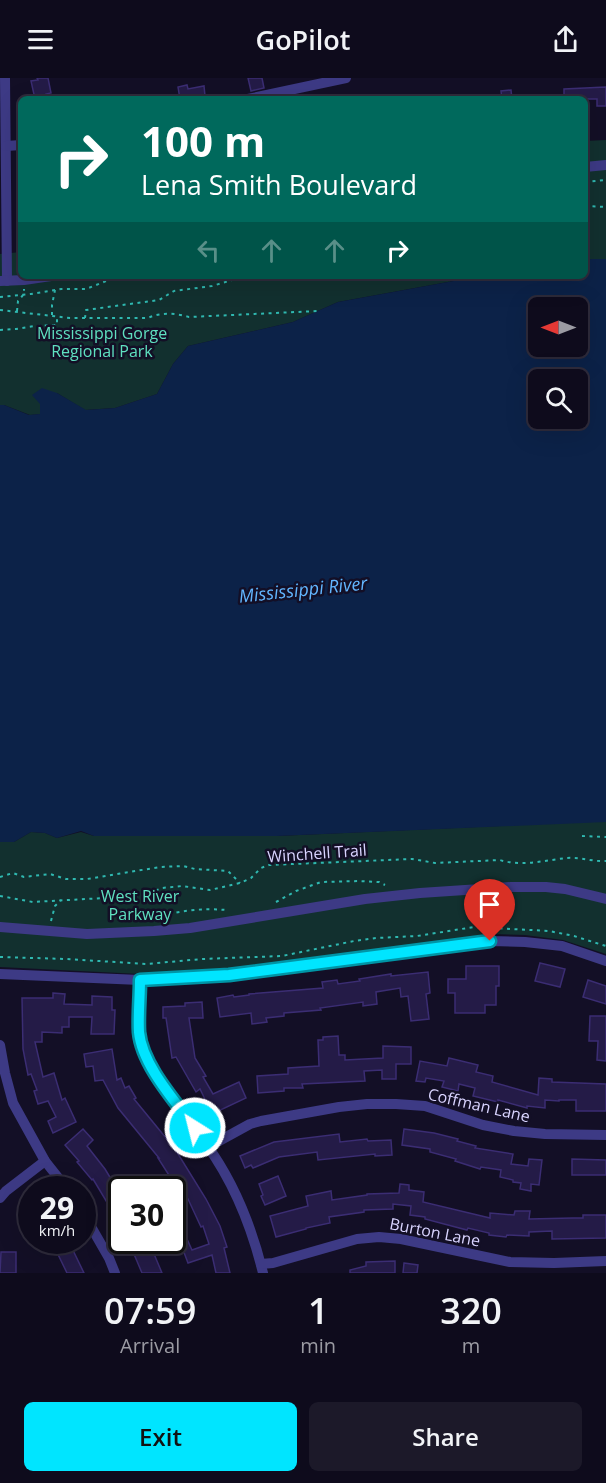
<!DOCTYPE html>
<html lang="en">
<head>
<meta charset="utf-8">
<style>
  body { margin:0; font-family:"Open Sans",sans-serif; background:#1c1929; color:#f1f3f6; height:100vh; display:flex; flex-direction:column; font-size:22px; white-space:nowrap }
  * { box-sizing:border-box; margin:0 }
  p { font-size:20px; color:#9b9ba3 }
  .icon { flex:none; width:33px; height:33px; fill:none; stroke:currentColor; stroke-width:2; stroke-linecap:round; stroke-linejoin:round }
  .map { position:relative; height:1195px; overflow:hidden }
  .side { display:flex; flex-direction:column; background:#0e0b1c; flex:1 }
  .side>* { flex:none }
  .hud { position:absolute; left:18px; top:18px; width:570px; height:183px; border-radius:9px; box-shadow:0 6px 24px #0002,0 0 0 2px #2e2b3b; background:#00695c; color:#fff; overflow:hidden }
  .needle { width:39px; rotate:270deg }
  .fabs { position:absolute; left:528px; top:219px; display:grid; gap:12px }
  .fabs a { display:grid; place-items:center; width:60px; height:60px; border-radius:9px; background:#0e0b1c; box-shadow:0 6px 24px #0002,0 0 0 2px #2e2b3b; font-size:30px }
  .speed { position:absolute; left:18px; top:1098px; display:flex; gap:12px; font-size:30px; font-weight:700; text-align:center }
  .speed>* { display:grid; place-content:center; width:78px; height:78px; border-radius:50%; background:#0e0b1c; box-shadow:0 6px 24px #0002,0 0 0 2px #2e2b3b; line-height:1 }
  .speed small { font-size:15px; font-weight:400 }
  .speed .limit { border:3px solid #111; border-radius:9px; background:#fff; color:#111 }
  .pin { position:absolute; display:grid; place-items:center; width:51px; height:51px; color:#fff; margin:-62px -26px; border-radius:50% 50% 50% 0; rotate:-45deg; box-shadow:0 0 6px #0007 }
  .pin .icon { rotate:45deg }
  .me { position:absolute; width:66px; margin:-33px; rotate:324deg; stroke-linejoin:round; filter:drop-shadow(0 0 4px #0008) }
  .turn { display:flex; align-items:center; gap:21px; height:126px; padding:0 24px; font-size:27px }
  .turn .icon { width:78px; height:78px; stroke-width:2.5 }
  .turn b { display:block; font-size:42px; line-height:51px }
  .lanes { display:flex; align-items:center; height:57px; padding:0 24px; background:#0003; justify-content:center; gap:30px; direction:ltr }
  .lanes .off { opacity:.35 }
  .eta { display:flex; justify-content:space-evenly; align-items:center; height:102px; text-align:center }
  .eta b { font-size:36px; font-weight:600; line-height:42px }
  .action { display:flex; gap:12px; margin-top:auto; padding:12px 24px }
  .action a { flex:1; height:69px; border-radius:9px; background:#00e5ff; color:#111; font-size:24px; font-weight:600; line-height:69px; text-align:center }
  .action a+a { background:#1c1929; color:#f1f3f6 }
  header { display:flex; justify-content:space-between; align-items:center; height:78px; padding:0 24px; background:#0e0b1c; font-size:27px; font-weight:600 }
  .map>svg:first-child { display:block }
  .green { fill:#12302f }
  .water { fill:#0c2248; fill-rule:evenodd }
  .building { fill:#241b47; stroke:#3b2d73; stroke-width:1.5; fill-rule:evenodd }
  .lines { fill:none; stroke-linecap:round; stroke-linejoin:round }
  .path { stroke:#2fb8b0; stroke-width:2; stroke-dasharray:3 4.5; stroke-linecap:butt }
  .minor { stroke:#3d3a85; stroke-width:10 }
  .route-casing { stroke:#0095a6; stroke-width:15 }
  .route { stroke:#00e5ff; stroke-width:10 }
  .labels { text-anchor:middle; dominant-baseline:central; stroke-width:5; stroke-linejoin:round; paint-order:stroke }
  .park-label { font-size:16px; fill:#5fe0c0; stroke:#130f26 }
  .street-label { font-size:16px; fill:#d9d4ff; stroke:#130f26 }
  .water-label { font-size:18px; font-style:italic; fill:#62b6ff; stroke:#130f26 }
</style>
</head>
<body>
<header><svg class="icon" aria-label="menu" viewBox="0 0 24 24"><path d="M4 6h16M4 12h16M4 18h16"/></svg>GoPilot<svg class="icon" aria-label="share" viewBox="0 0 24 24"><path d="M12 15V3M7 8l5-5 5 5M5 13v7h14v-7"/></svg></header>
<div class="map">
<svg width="606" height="1195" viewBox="0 0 606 1195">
  <rect width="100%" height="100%" fill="#130f26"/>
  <g class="green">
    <path d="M606,62V181L585,182V63Z"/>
    <path d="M21,174V198H481L338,224L293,244L188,268L173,286L157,316L115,330L85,332L57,315L40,326L41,336L30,337L4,327H0V176Z"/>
    <path d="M586,744H606V876L563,862L525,857L490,856L229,891L140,896L0,889V764H14L31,754L45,755L57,760L81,754L94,758H277Z"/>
  </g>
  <path class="water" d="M592,181H606V744L277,758H94L81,753L57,760L45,755L31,754L14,764H0V327H4L29,337L40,336V326L32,317L42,310L57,315L86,332L115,330L157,316L173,286L188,268L293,244L338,224L481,198H585V182ZM538,230H578V268H538ZM538,302H578V340H538Z"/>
  <g class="building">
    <path d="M37,0H48L51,15L46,16L47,21H35L31,3L38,2Z"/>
    <path d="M248,0H262L264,10L251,13Z"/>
    <path d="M187,7L188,11L204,8L205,18L188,21H180L178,9Z"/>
    <path d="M606,9V28H597V21H564V11Z"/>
    <path d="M511,12L512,21H502L501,13Z"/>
    <path d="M540,885L565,891L560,909L535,903Z"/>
    <path d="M466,888H499V908H496V927H485V935H455V915H448V901H466Z"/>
    <path d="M428,894L430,915L426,916L429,941L411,943L408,918L401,919L400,910L376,914L377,926L363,928V924L320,930L321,932L284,935V938L266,940L267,944L252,946L251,935L220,939L217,920L233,917L234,919L249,917V916L323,910L322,904L337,902L338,906L360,903L359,901L391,896V898Z"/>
    <path d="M588,902L606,908V926L583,919Z"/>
    <path d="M53,915L65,916L64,926L92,927V918L112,919V932H115L114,956H91L92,939H69V949H62V955L42,954V964H35L43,999L54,995L62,1022L65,1020L76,1044L53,1055L48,1043L56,1039L48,1023L38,1026L34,1013L37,1012L31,996L28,997L23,971L22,920H53Z"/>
    <path d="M202,924L203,940H189L195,980L206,998L203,999L213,1016L239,1004L246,1020L212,1036L200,1011L196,1014L176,979L172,980L166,940H163V929L185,928V925Z"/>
    <path d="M590,938H606V983L597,982L598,963H589Z"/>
    <path d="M338,958L339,977H345V982L383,980V968L411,969V986H396V1001H382V992L364,993L365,1003L302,1006L303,1010H284V1013L258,1015L257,998L288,996V990L319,988L318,962H323V959Z"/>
    <path d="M112,971L117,1002L121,1000L125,1010L129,1008L136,1020L134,1021L175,1071L206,1121L220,1148L227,1169L224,1170L230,1195H216L212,1177L188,1185L179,1161L175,1163L172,1156V1112L169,1108L174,1105L158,1080H159L118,1030L103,1002L95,1003L93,988L86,989L84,976ZM188,1121L201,1149L203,1148L209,1166L192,1172L173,1130Z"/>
    <path d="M449,980L478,987L476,994L493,998L492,1004L538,1017L539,1000L552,1001V1004L606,1006V1033H576V1022H559V1023L545,1022V1030L527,1028V1030L498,1022V1024L473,1018L475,1010L459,1006L458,1013L442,1009L444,1003L426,1000L425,1004L416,1003L420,983L447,988Z"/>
    <path d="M83,1051L93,1062L87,1068L105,1091L122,1119V1149L109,1125L108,1126L93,1101L92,1102L77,1084L79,1083L65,1067Z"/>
    <path d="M404,1051L434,1055L458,1061L457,1063L476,1068L475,1070L513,1076L511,1086L528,1088L529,1081L542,1082L539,1107L531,1106V1113L520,1111L521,1105L513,1104V1102L500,1099L501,1092L481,1089L480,1091L455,1083L456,1081L430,1074V1071L402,1067Z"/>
    <path d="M339,1056L340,1064L367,1061L368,1063L391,1062L392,1077L375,1078V1076L318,1082L317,1074L279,1079L253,1090L251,1087L245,1090L240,1078L274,1064Z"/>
    <path d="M572,1081L606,1082V1097H572Z"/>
    <path d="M278,1098L286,1118L265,1127L261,1118L263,1117L259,1106Z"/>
    <path d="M400,1106L409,1107V1112L424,1114L423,1124L490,1140V1135L514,1137L515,1133H530L529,1141L573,1140H583V1137H606V1160L552,1161V1153L529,1154V1158L507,1157L506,1159L489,1157V1155L468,1150L467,1152L425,1141V1139L410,1137L411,1128L393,1126V1131L364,1132V1134L329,1139L330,1145L306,1150V1151L276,1159L270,1138L308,1128L306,1118L331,1113L332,1122L367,1117V1116L399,1115Z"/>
    <path d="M32,1127V1148L21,1138Z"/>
    <path d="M51,1162H68L84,1195H67Z"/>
    <path d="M128,1162H145L151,1177L154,1176L162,1195H142Z"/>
    <path d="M1,1174H16V1195H0Z"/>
    <path d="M395,1183V1195H350V1192L366,1188V1184Z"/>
    <path d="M404,1185L418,1187L417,1195H403Z"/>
  </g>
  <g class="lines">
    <g class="path">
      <path d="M585,104L606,102"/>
      <path d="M585,128L606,129"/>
      <path d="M0,219L31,216L61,211H86L119,198"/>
      <path d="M0,232L70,240H148C160,234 176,235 189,239L318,233"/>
      <path d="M17,233L18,223L24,216V211"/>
      <path d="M52,237V227L55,212"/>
      <path d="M85,240L86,232L159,222L174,213L212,208L246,198"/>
      <path d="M0,252L16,251L35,248L57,247V238"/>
      <path d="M582,758L606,759"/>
      <path d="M0,799L13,795L24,799L50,796L66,801H87L160,789L183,788L195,791L228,793L240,805"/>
      <path d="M0,818L33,824L141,818L162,810L182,808L210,812L240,805L251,800L261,790L269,787L412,781L435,785L500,782C522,789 546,782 567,780C581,779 593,784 606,783"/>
      <path d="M276,824L296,813L321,804L359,803L379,804L385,807"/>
      <path d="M155,841C176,832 204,830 226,832"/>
      <path d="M51,843L55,828L61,822"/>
      <path d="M0,879L67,881L146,886L202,881L282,878L354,863L376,860L417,858L474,849L549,853L574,858L606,868"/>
    </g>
    <g class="minor">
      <path d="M5,0L7,203"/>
      <path d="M248,21L346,0"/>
      <path d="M6,68L21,67"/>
      <path d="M585,89L606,87"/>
      <path d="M0,203L24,202L51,198"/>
      <path d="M0,849L87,856L154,853L190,850L365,821L420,815L511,809H546L565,811L606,821"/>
      <path d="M0,896L140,902L229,897L491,863L525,864L562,868L606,883"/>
      <path d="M140,902C140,926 135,953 144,975C149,989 160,1001 169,1013C181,1031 194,1048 206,1066C233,1103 252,1150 263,1195"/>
      <path d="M0,967L5,995L13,1025L45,1083L68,1112"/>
      <path d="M208,1069L250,1046L261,1043L339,1029L367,1026H396L425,1028L483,1047L514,1053L545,1056L606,1057"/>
      <path d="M0,1120L6,1113L45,1083"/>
      <path d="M82,1133L109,1180L115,1195"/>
      <path d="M261,1186L273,1185L357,1161L379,1159L401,1161L510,1184L554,1185L606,1183"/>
    </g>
  </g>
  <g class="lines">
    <defs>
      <path id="route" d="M195,1050C175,1023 142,987 139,954C138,937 140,919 140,902L229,897L490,863"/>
    </defs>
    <use href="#route" class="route-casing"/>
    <use href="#route" class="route"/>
  </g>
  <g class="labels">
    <g class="park-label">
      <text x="102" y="255">Mississippi Gorge<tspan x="102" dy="18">Regional Park</tspan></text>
      <text x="140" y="818">West River<tspan x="140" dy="18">Parkway</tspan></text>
    </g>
    <g class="street-label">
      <text transform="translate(317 775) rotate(-4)">Winchell Trail</text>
      <text transform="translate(479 1027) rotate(13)">Coffman Lane</text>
      <text transform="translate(435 1154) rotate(11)">Burton Lane</text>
    </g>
    <g class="water-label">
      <text transform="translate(303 511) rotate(-6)">Mississippi River</text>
    </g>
  </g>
</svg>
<div class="fabs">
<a><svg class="needle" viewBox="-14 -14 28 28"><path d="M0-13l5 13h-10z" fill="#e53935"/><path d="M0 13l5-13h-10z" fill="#9b9ba3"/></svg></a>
<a><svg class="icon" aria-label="search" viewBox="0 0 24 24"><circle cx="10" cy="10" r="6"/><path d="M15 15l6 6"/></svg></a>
</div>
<div class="speed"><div>29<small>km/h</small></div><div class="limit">30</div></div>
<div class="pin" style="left:490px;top:863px;background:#d93025"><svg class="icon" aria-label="arrive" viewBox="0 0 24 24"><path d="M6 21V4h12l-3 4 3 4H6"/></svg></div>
<svg class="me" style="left:195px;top:1050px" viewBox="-20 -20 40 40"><circle r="17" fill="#00e5ff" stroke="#fff" stroke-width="3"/><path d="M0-11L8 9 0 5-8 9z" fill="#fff"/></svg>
<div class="hud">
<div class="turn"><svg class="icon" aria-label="right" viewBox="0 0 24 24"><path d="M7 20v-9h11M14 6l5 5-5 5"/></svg><div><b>100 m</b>Lena Smith Boulevard</div></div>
<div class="lanes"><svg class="icon off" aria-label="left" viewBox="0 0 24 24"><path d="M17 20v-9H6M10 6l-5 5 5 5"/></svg><svg class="icon off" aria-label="ahead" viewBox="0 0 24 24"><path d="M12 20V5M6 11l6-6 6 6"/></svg><svg class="icon off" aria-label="ahead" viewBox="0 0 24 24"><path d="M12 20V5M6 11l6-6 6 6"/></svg><svg class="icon" aria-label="right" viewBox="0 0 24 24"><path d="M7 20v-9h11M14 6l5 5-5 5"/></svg></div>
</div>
</div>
<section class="side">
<div class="eta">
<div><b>07:59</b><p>Arrival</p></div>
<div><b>1</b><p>min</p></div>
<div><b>320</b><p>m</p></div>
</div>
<div class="action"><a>Exit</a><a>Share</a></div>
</section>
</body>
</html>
